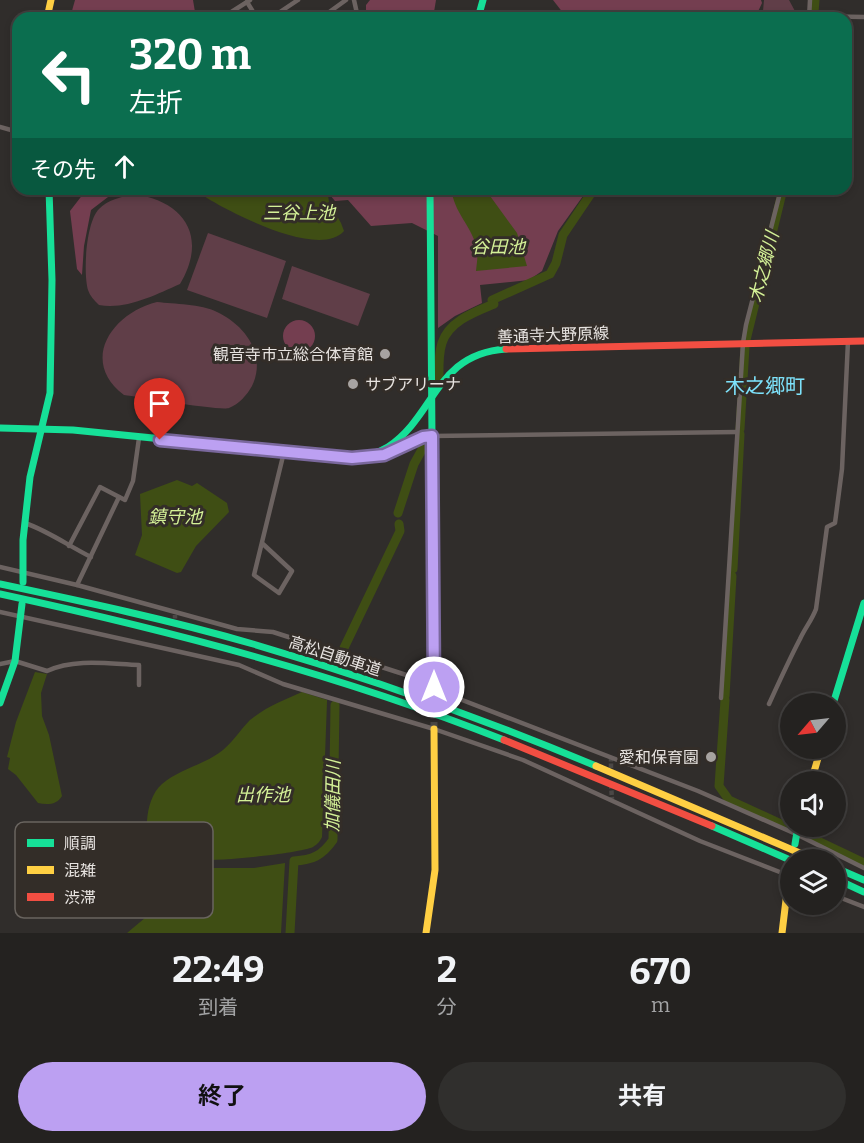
<!DOCTYPE html>
<html lang="ja">
<head>
<meta charset="utf-8">
<style>
  body { margin:0; font-family:Bitter,"Noto Sans JP",serif; background:#302f2d; color:#f1f3f6; height:100vh; display:flex; flex-direction:column; font-size:22px; white-space:nowrap }
  * { box-sizing:border-box; margin:0 }
  p { font-size:20px; color:#a3a4a5 }
  .icon { flex:none; width:33px; height:33px; fill:none; stroke:currentColor; stroke-width:2; stroke-linecap:round; stroke-linejoin:round }
  .map { position:relative; height:933px; overflow:hidden }
  .side { display:flex; flex-direction:column; background:#242220; flex:1 }
  .side>* { flex:none }
  .top-card { position:absolute; left:12px; top:12px; width:840px; height:183px; border-radius:18px; box-shadow:0 3px 9px #0003,0 0 0 2px #413f3e; background:#0b6e4f; color:#fff; overflow:hidden }
  .needle { width:39px; rotate:242deg }
  .controls { position:absolute; left:780px; top:693px; display:grid; gap:12px }
  .controls a { display:grid; place-items:center; width:66px; height:66px; border-radius:50%; background:#242220; box-shadow:0 3px 9px #0003,0 0 0 2px #413f3e; font-size:30px }
  .pin { position:absolute; display:grid; place-items:center; width:51px; height:51px; color:#fff; margin:-62px -26px; border-radius:50% 50% 50% 0; rotate:-45deg; box-shadow:0 0 6px #0007 }
  .pin .icon { rotate:45deg }
  .me { position:absolute; width:66px; margin:-33px; rotate:0deg; stroke-linejoin:round; filter:drop-shadow(0 0 4px #0008) }
  .turn { display:flex; align-items:center; gap:21px; height:126px; padding:0 18px; font-size:27px }
  .turn .icon { width:78px; height:78px; stroke-width:2.5 }
  .turn b { display:block; font-size:42px; line-height:51px }
  .then { display:flex; align-items:center; height:57px; padding:0 18px; background:#0003; gap:12px; font-size:22px }
  .eta { display:flex; justify-content:space-evenly; align-items:center; height:102px; text-align:center }
  .eta b { font-size:36px; font-weight:700; line-height:42px }
  .cta { display:flex; gap:12px; margin-top:auto; padding:12px 18px }
  .cta a { flex:1; height:69px; border-radius:36px; background:#bca0f2; color:#111; font-size:24px; font-weight:700; line-height:69px; text-align:center }
  .cta a+a { background:#302f2d; color:#f1f3f6 }
  .map>svg:first-child { display:block }
  .green { fill:#603e48 }
  .forest { fill:#743e50 }
  .water { fill:#3f4e14 }
  .lines { fill:none; stroke-linecap:round; stroke-linejoin:round }
  .river { stroke:#3f4e14; stroke-width:9 }
  .street-tunnel { stroke:#4b4846; stroke-width:4.5; stroke-dasharray:4.5 2; stroke-linecap:butt }
  .secondary-tunnel { stroke:#4b4846; stroke-width:7; stroke-dasharray:7 3.5; stroke-linecap:butt }
  .street { stroke:#6c6361; stroke-width:4.5 }
  .fast { stroke:#16e098; stroke-width:7 }
  .slow { stroke:#ffcf43; stroke-width:7 }
  .jam { stroke:#f24e42; stroke-width:7 }
  .route-casing { stroke:#7a689d; stroke-width:15 }
  .route { stroke:#bca0f2; stroke-width:10 }
  .poi-dot { fill:#a7a3a1; stroke:#332d28; stroke-width:2 }
  .labels { text-anchor:middle; dominant-baseline:central; stroke-width:6; stroke-linejoin:round; paint-order:stroke }
  .street-label { font-size:16px; fill:#e7e3e0; stroke:#332d28 }
  .poi-label { font-size:16px; fill:#e7e3e0; stroke:#332d28; text-anchor:end }
  .water-label { font-size:18px; font-style:italic; fill:#d4f197; stroke:#332d28 }
  .quarter-label { font-size:20px; fill:#7de2fb; stroke:#332d28 }
  .key { fill:#332d28; stroke:#69645f; stroke-width:1.5 }
  .key-label { font-size:16px; fill:#e7e3e0 }
</style>
</head>
<body>
<div class="map">
<svg width="864" height="933" viewBox="0 0 864 933">
  <rect width="100%" height="100%" fill="#302d2b"/>
  <g class="green">
    <path d="M764,0H789L796,13L799,15L800,18H758L763,11Z"/>
    <path d="M133,194C185,201 208,237 180,284C155,295 126,310 99,305C94,300 90,296 88,290C83,272 86,222 99,209C107,200 122,197 133,194Z"/>
    <path d="M208,233L286,261L267,318L187,290Z"/>
    <path d="M292,266L370,294L358,326L282,299Z"/>
    <path d="M157,302C174,304 201,304 217,312C245,325 267,355 252,386C247,395 239,404 229,408C220,411 140,397 124,395C79,361 112,313 157,302Z"/>
  </g>
  <g class="forest">
    <path d="M75,0H193L196,18H70Z"/>
    <path d="M370,0H436L433,18H366V5Z"/>
    <path d="M553,0H761L762,3L755,18H567Z"/>
    <path d="M87,189H132L108,197L91,210L84,246L82,275L77,269L70,211Z"/>
    <path d="M325,189H588L558,231L542,271L529,280L480,285L482,303L455,316L438,328V236L412,223L371,226L348,200L335,201Z"/>
    <circle cx="299" cy="336" r="16"/>
  </g>
  <g class="water">
    <path d="M193,189H327L329,202L323,206L330,204L341,223L344,231C318,261 218,207 193,189Z"/>
    <path d="M451,189H485L517,233L527,266L476,271C477,261 479,252 475,242C468,222 455,213 451,189Z"/>
    <path d="M177,480L192,486L197,483L227,503L229,512L196,546L181,572L177,573L135,555L142,535L140,494Z"/>
    <path d="M35,672L47,674L41,693L42,716L49,735L62,796C57,805 47,805 38,803L16,775L8,769L10,758L7,757L16,722Z"/>
    <path d="M302,692L327,700V702L322,837C320,841 318,844 313,847C295,855 179,866 163,857C151,849 146,834 147,821C148,807 152,793 162,784C178,770 202,765 219,753C232,744 239,731 250,720C266,707 284,700 302,692Z"/>
    <path d="M285,863L281,933H127L164,902L184,868H254Z"/>
  </g>
  <g class="lines">
    <g class="river">
      <path d="M814,13L815,0"/>
      <path d="M492,300L550,274L556,263L563,235L594,189"/>
      <path d="M746,340L782,193"/>
      <path d="M439,381C439,369 438,355 442,343C449,321 475,312 494,304"/>
      <path d="M740,429L745,347"/>
      <path d="M398,513L414,464L424,446"/>
      <path d="M733,569L740,434"/>
      <path d="M343,650L400,531L399,524"/>
      <path d="M725,696L732,576"/>
      <path d="M725,700L719,786L729,800L792,829"/>
      <path d="M801,833L864,863"/>
      <path d="M290,933L294,861C312,860 322,856 333,840L335,705"/>
    </g>
    <g class="street-tunnel">
      <path d="M175,625V615"/>
      <path d="M611,757V773"/>
      <path d="M611,784L612,799"/>
    </g>
    <path class="secondary-tunnel" d="M434,729V687"/>
    <g class="street">
      <path d="M354,0L358,18"/>
      <path d="M247,2L257,18"/>
      <path d="M208,13L215,18"/>
      <path d="M809,16L864,17"/>
      <path d="M222,18L250,0"/>
      <path d="M271,18L298,0"/>
      <path d="M321,18L346,0"/>
      <path d="M809,18L810,0"/>
      <path d="M0,127L18,132"/>
      <path d="M377,455H384L423,437L432,436L737,432"/>
      <path d="M25,523C48,531 69,546 91,557"/>
      <path d="M263,544L292,571L279,593L254,575L284,452"/>
      <path d="M69,546L100,487L125,500L133,481L139,438"/>
      <path d="M0,567L77,585L237,629L273,632L428,682L444,693L698,791L796,834L864,868"/>
      <path d="M77,585L119,497"/>
      <path d="M0,612L239,665L283,684L434,729L523,760L700,841L790,876"/>
      <path d="M0,664L15,661L47,671C75,658 110,664 139,665V685"/>
      <path d="M721,698L743,343L746,325L781,189"/>
      <path d="M769,704C779,682 789,660 800,639C805,628 812,620 816,609L827,527L835,523L842,469L848,341"/>
      <path d="M836,896L864,907"/>
    </g>
    <g class="fast">
      <path d="M478,18L483,0"/>
      <path d="M430,189L434,687"/>
      <path d="M0,428L73,430L352,458C364,456 377,454 388,447C436,415 435,354 506,349"/>
      <path d="M23,582V540L30,477L50,393L52,280L49,189"/>
      <path d="M0,584C85,602 170,620 253,644C370,678 484,719 596,766"/>
      <path d="M0,594C171,631 340,675 504,740"/>
      <path d="M0,703L15,661L22,604"/>
      <path d="M833,704L864,603"/>
      <path d="M712,826L790,860"/>
      <path d="M795,844L798,826"/>
      <path d="M836,868L864,880"/>
      <path d="M836,879L864,892"/>
    </g>
    <g class="slow">
      <path d="M47,18L51,0"/>
      <path d="M596,766L816,860"/>
      <path d="M811,782L821,748"/>
      <path d="M426,933L435,870L434,729"/>
      <path d="M782,933L790,867"/>
    </g>
    <g class="jam">
      <path d="M506,349L864,341"/>
      <path d="M504,740L712,826"/>
    </g>
  </g>
  <g class="lines">
    <defs>
      <path id="route" d="M160,440L352,458L384,455L423,437L432,436L434,687"/>
    </defs>
    <use href="#route" class="route-casing"/>
    <use href="#route" class="route"/>
  </g>
  <g class="poi-dot">
    <circle cx="385" cy="354" r="6"/>
    <circle cx="353" cy="384" r="6"/>
    <circle cx="711" cy="757" r="6"/>
  </g>
  <g class="labels">
    <g class="street-label">
      <text transform="translate(553 335) rotate(-2)">善通寺大野原線</text>
      <text transform="translate(335 656) rotate(18)">高松自動車道</text>
    </g>
    <g class="poi-label">
      <text x="373" y="354">観音寺市立総合体育館</text>
      <text x="365" y="384" text-anchor="start">サブアリーナ</text>
      <text x="699" y="757">愛和保育園</text>
    </g>
    <g class="water-label">
      <text x="299" y="213">三谷上池</text>
      <text x="498" y="247">谷田池</text>
      <text transform="translate(764 267) rotate(-76)">木之郷川</text>
      <text x="175" y="517">鎮守池</text>
      <text x="263" y="795">出作池</text>
      <text transform="translate(333 796) rotate(-89)">加儀田川</text>
    </g>
    <g class="quarter-label">
      <text x="765" y="386">木之郷町</text>
    </g>
  </g>
  <rect x="15" y="822" width="198" height="96" rx="9" class="key"/>
  <rect x="27" y="839" width="27" height="8" fill="#16e098"/>
  <rect x="27" y="866" width="27" height="8" fill="#ffcf43"/>
  <rect x="27" y="893" width="27" height="8" fill="#f24e42"/>
  <g class="key-label">
    <text x="64" y="849">順調</text>
    <text x="64" y="876">混雑</text>
    <text x="64" y="903">渋滞</text>
  </g>
</svg>
<div class="controls">
<a><svg class="needle" viewBox="-14 -14 28 28"><path d="M0-13l5 13h-10z" fill="#e53935"/><path d="M0 13l5-13h-10z" fill="#a3a4a5"/></svg></a>
<a><svg class="icon" aria-label="sound" viewBox="0 0 24 24"><path d="M4 9h4l5-4v14l-5-4H4zM17 9q2 3 0 6"/></svg></a>
<a><svg class="icon" aria-label="layers" viewBox="0 0 24 24"><path d="M12 4l9 5-9 5-9-5zM3 14l9 5 9-5"/></svg></a>
</div>
<div class="pin" style="left:160px;top:440px;background:#d93025"><svg class="icon" aria-label="arrive" viewBox="0 0 24 24"><path d="M6 21V4h12l-3 4 3 4H6"/></svg></div>
<svg class="me" style="left:434px;top:687px" viewBox="-20 -20 40 40"><circle r="17" fill="#bca0f2" stroke="#fff" stroke-width="3"/><path d="M0-11L8 9 0 5-8 9z" fill="#fff"/></svg>
<div class="top-card">
<div class="turn"><svg class="icon" aria-label="left" viewBox="0 0 24 24"><path d="M17 20v-9H6M10 6l-5 5 5 5"/></svg><div><b>320 m</b>左折</div></div>
<div class="then">その先<svg class="icon" aria-label="ahead" viewBox="0 0 24 24"><path d="M12 20V5M6 11l6-6 6 6"/></svg></div>
</div>
</div>
<section class="side">
<div class="eta">
<div><b>22:49</b><p>到着</p></div>
<div><b>2</b><p>分</p></div>
<div><b>670</b><p>m</p></div>
</div>
<div class="cta"><a>終了</a><a>共有</a></div>
</section>
</body>
</html>
